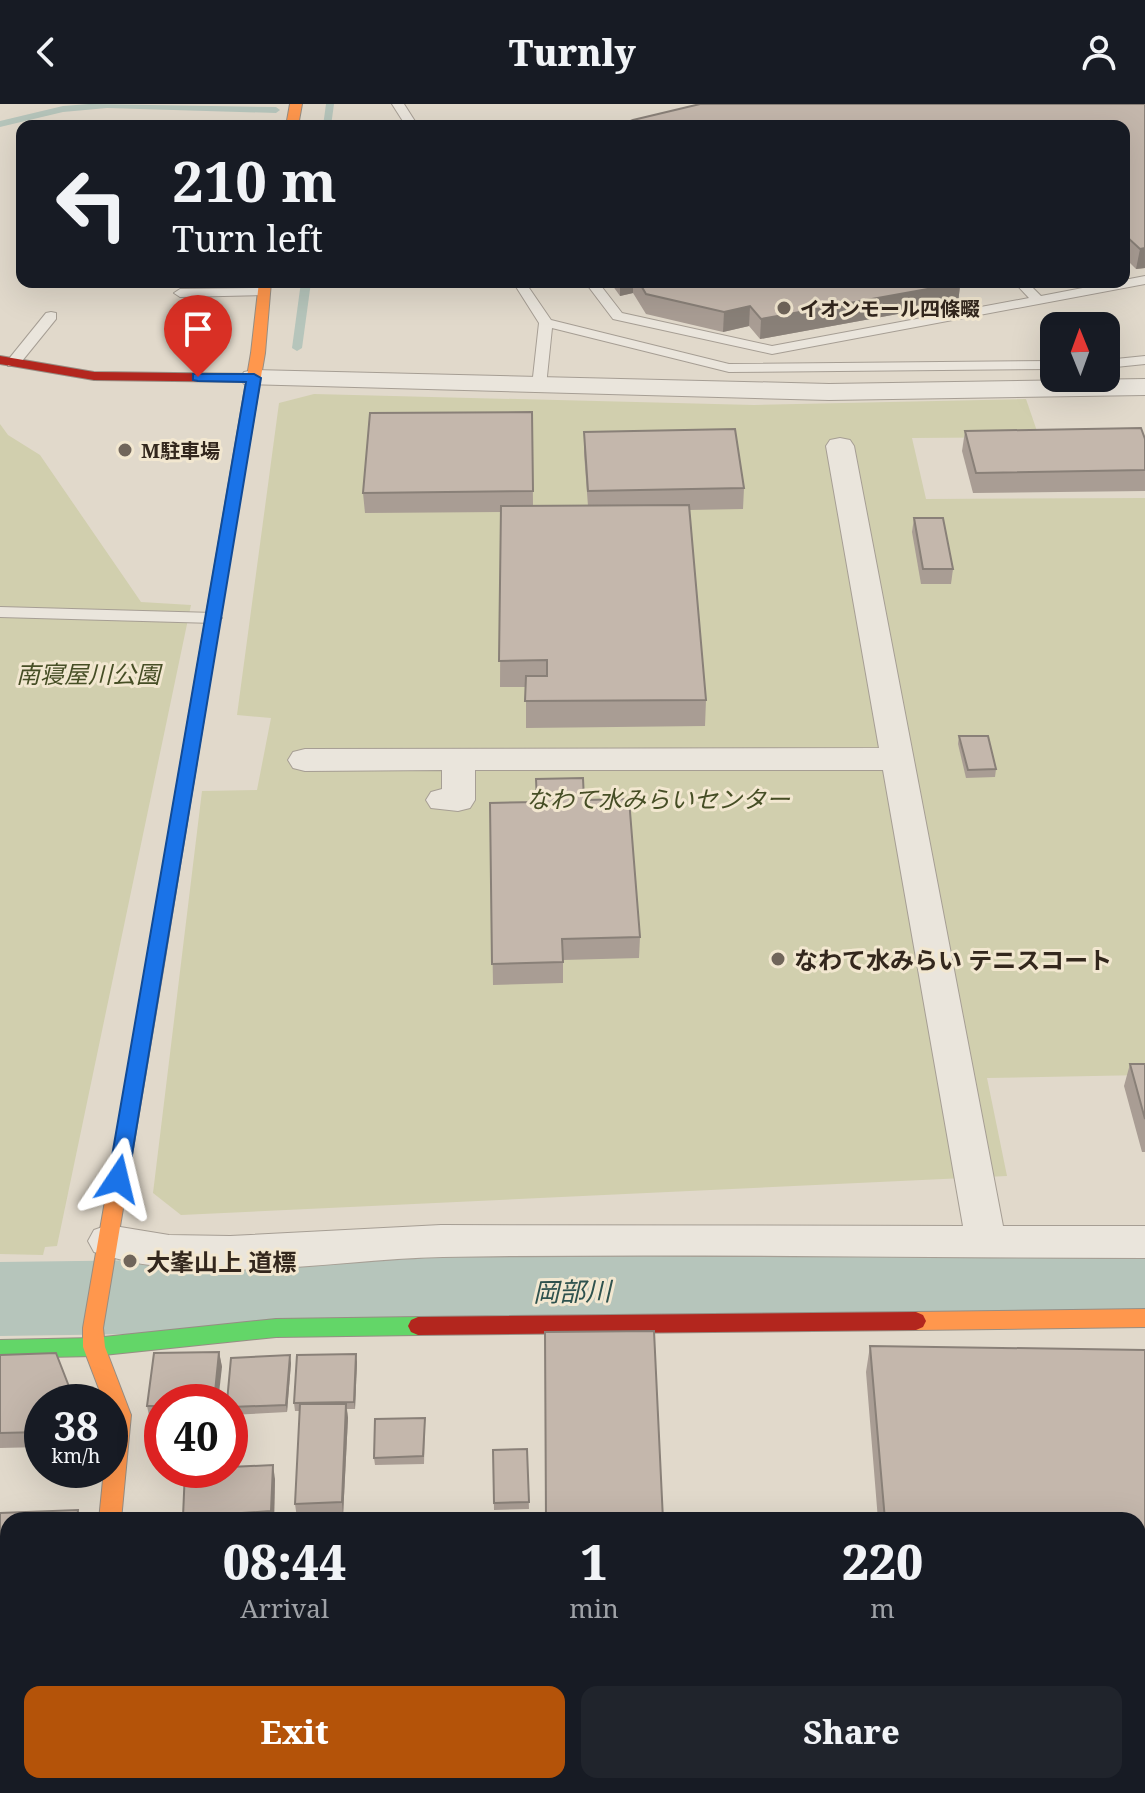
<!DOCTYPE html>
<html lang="en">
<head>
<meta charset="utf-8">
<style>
  body { margin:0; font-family:"Noto Serif","Noto Sans JP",serif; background:#20242c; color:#f1f3f6; height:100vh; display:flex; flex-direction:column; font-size:30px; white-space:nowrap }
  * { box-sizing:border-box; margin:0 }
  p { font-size:26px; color:#9ea1a6 }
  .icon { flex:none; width:44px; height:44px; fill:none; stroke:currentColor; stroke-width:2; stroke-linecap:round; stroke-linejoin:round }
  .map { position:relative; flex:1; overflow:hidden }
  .sheet { position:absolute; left:0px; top:1408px; width:1146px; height:282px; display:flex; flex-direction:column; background:#171b24; border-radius:24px 24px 0 0; box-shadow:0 8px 32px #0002 }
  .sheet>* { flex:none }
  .guide { position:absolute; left:16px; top:16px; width:1114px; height:168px; border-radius:16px; box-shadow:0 8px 32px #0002; background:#171b24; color:#f1f3f6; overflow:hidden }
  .needle { width:52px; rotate:359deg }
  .fabs { position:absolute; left:1040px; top:208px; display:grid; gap:16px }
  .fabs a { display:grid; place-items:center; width:80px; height:80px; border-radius:16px; background:#171b24; box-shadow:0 8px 32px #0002; font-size:40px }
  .speed { position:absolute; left:24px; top:1280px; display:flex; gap:16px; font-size:40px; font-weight:700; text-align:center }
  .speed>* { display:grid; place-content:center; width:104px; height:104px; border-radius:50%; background:#171b24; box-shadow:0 8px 32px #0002; line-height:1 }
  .speed small { font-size:20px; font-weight:400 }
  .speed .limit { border:12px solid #d22; background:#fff; color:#111 }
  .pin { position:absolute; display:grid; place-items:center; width:68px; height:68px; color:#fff; margin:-82px -34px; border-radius:50% 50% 50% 0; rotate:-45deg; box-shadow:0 0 8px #0007 }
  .pin .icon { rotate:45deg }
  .me { position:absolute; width:88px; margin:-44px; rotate:10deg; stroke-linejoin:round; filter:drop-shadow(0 0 6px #0008) }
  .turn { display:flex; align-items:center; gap:28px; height:168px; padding:0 24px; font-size:36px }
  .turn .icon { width:104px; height:104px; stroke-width:2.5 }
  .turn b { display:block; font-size:56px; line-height:68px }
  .eta { display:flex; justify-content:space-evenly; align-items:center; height:136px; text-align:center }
  .eta b { font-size:48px; font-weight:800; line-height:56px }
  .button { display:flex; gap:16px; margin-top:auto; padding:16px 24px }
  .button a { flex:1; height:92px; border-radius:16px; background:#b45309; color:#fff; font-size:32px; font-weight:800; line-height:92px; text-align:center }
  .button a+a { background:#20242c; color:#f1f3f6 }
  header { display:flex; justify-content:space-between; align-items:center; height:104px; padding:0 24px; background:#171b24; font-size:36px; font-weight:800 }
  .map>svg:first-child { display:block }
  .green { fill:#d1cfae }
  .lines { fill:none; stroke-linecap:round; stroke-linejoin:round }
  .stream { fill:#b6c5bb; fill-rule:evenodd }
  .river { fill:#b6c5bb; fill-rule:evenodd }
  .lane-casing { stroke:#a69e94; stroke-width:2 }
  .street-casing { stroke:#a69e94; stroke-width:2 }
  .fast-casing { stroke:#968e84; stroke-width:2 }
  .slow-casing { stroke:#968e84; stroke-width:2 }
  .jam-casing { stroke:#968e84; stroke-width:2 }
  .lane { fill:#eae5dc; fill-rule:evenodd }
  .street { fill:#eae5dc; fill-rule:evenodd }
  .fast { fill:#63d668; fill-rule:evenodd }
  .slow { fill:#ff974d; fill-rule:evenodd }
  .jam { fill:#b3261e; fill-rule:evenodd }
  .wall { fill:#a99d94 }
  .shaded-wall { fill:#898078 }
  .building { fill:#c4b7ac; stroke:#898078; stroke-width:2 }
  .route { fill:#1a73e8; stroke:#114b97; stroke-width:2 }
  .poi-dot { fill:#70655a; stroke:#f2e7d0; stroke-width:3 }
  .labels { text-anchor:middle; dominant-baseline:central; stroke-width:6; stroke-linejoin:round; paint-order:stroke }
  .far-poi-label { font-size:20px; font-weight:bold; fill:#33271d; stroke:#f2e7d0; text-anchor:start }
  .park-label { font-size:24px; font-style:italic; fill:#464e25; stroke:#f2e7d0 }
  .poi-label { font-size:24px; font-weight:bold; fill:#33271d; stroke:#f2e7d0; text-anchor:start }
  .water-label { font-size:26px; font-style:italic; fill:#2e524e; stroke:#f2e7d0 }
</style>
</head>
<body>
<header><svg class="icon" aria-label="back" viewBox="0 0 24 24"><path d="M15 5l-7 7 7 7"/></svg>Turnly<svg class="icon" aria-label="person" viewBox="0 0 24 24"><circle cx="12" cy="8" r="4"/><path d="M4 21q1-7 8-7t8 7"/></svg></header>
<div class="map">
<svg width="1145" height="1689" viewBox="0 0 1145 1689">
  <rect width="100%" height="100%" fill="#e1d9cb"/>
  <g class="green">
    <path d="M314,290L754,301L1026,295L1039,333L912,334L926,395L1145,394V971L987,974L1007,1072L181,1111L153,1089L202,687L257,686L271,614L237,611L279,299Z"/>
    <path d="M0,320L8,331L40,351L141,498L191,501L57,1142L45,1143L43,1151L0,1150Z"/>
  </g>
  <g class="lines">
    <g class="stream">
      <path d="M89,0L276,3L280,6L276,9L107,4L63,8L0,23V17L63,2Z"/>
      <path d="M326,0H334L331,22H323Z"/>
      <path d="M301,178H311L302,244L297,247L292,244Z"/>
    </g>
    <path class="river" d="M1145,1143V1215L0,1232V1158Z"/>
    <defs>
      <g id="lane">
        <path d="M392,0H404L418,22H406Z"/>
        <path d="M1145,172V180L772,250L613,215L585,178H598L622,209L772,242L1029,194L1014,178H1027L1041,192Z"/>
        <path d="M513,178H525L551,216L729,260L1054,257V265L729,268L552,224L546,282L539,286L532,282L539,219Z"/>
        <path d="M263,184L269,188L268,191L180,193L174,189L180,185Z"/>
        <path d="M51,208L56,209V215L18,262H8V256L46,209Z"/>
        <path d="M1145,252V260L1106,264V256Z"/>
        <path d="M0,503L214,509L222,514L214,519L0,513Z"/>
      </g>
      <g id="street">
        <path d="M254,266L829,280L1145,275V291L829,296L244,280L240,274L244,268Z"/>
        <path d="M840,334L850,336L854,342L1003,1122H1145V1154C911,1154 677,1149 443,1153C332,1155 201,1184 94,1148L88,1137L94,1126L108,1121L169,1131L230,1132L441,1121L963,1122L883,666H475V696L470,704L458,707L431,704L426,696L431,688L442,685V666L305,667L293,664L288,656L293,648L305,645L879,644L826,342L830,336Z"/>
      </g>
      <g id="fast">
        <path d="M224,444L231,448L164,860L155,866L146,860L217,448Z"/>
        <path d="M418,1213L425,1216L428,1222L425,1228L418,1231L276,1233L94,1252L0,1254V1236L94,1234L276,1215Z"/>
      </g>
      <g id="slow">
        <path d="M290,0H302L298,22H286Z"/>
        <path d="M259,178H271L265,249L231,448L224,452L217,448L251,249Z"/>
        <path d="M155,854L164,860L103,1224L105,1243L131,1311L121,1416H99L104,1366H110V1298H104L83,1243V1224L146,860Z"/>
        <path d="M1145,1205V1223L916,1226L909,1223L906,1217L909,1211L916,1208Z"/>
        <path d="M65,1682H89L88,1689H64Z"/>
      </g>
      <g id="jam">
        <path d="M0,252L94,268L254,270L261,274L254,278L94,276L0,260Z"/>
        <path d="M916,1208L923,1211L926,1217L923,1223L916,1226L418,1231L411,1228L408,1222L411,1216L418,1213Z"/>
      </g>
    </defs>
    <use href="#lane" class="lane-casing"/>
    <use href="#street" class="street-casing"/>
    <use href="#fast" class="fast-casing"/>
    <use href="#slow" class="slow-casing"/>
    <use href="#jam" class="jam-casing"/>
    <use href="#lane" class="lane"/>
    <use href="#street" class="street"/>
    <use href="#fast" class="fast"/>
    <use href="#slow" class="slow"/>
    <use href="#jam" class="jam"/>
  </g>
  <g class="wall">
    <path d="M1145,0V164L1136,165L1124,153V22Z"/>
    <path d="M610,178H981L960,182L958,199L760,235L749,222L723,228L646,210L633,189L620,192Z"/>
    <path d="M532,308L533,402H588L584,349V328L744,384L743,405L689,406L706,596L705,622L526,624V583H500L501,408L365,409L363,389Z"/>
    <path d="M965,327L1145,335V387L973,389L962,347Z"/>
    <path d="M914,414L953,465L951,480H921L912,428Z"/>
    <path d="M959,632L996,665L995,673L966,674L958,640Z"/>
    <path d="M584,696L640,833L639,854L563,856V879L493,881L490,699Z"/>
    <path d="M1130,960H1145V1048H1142L1124,982Z"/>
    <path d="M870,1242L1145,1246V1689H1073L1072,1682H1138V1416H878L866,1268Z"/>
    <path d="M219,1248L222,1263L162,1298V1316H150L147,1302Z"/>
    <path d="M0,1251L42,1298V1343L0,1344Z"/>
    <path d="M357,1258L355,1305H347L348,1314L343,1412L297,1414L295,1400L300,1307H295L294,1299Z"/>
    <path d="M291,1259L287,1308L230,1311V1298Z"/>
    <path d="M425,1321L424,1360L375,1361L374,1354Z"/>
    <path d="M527,1345L529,1405L494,1406L493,1346Z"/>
    <path d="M275,1375L274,1416H184L183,1413Z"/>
    <path d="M78,1406L81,1416H8V1501L0,1502V1409Z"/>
    <path d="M0,1551H8V1682H57L56,1689H0Z"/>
    <rect x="146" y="1682" width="95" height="7"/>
  </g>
  <g class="shaded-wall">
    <path d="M1145,144V164L1136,165L1140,145Z"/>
    <path d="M620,178H633V189L620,192Z"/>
    <path d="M946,178H981L960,182L958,199L760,235L761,215Z"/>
    <path d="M750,202L749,222L723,228L724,208Z"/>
    <path d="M219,1248L222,1263L218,1298H214Z"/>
    <path d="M356,1250L357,1258L355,1305L354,1298Z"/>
    <path d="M290,1251L291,1259L287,1308L286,1301Z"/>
    <path d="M346,1300L348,1314L343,1412L342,1398Z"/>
    <path d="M273,1361L275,1375L274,1416H272L271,1407Z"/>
    <path d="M50,1682H57L56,1689H49Z"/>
  </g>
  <g class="building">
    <path d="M700,0H1145V144L1140,145L1126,132H1124V22H618L633,16Z"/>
    <path d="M639,178H960L961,179L761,215L750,202L724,208L646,190Z"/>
    <path d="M532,308L533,387L363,389L370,309Z"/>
    <path d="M1141,324L1145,335V366L976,369L965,327Z"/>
    <path d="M735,325L744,384L588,387L584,328Z"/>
    <path d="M689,401L706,596L525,597L526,572H547V556L499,557L501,402Z"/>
    <path d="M914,414H943L953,465H923Z"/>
    <path d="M959,632H988L996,665L968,666Z"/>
    <path d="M583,674L584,696L629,695L640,833L562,835L563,858L492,860L490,699L537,698L536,675Z"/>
    <path d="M1130,960H1145V1015Z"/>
    <path d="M654,1227L663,1416H546L545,1228Z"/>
    <path d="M870,1242L1145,1246V1689H1084L1083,1682H1138V1416H885Z"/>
    <path d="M219,1248L214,1298H162V1302H147L154,1249Z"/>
    <path d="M56,1249L75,1298H42V1328L0,1329V1251Z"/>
    <path d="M356,1250L354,1298L294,1299L297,1251Z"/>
    <path d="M290,1251L286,1301L230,1303V1298H227L231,1254Z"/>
    <path d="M300,1300H346L342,1398L295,1400Z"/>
    <path d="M425,1314L423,1352L374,1354L375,1315Z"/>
    <path d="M527,1345L529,1398L494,1399L493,1346Z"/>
    <path d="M273,1361L271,1407L183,1413L185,1366H230V1363Z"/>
    <path d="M78,1406L77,1416H8V1487L0,1488V1409Z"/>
    <rect x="0" y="1551" width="8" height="50"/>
    <path d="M0,1610H8V1682H50L49,1689H0Z"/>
    <path d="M146,1682H239L214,1683V1689H146Z"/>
    <rect x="270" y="1682" width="66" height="7"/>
    <rect x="547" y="1682" width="129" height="7"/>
  </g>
  <path class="route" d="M193,270H254L261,274L128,1075L118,1083L108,1075L246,278L198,277L193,276Z"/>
  <g class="poi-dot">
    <circle cx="784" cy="204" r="8"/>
    <circle cx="125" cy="346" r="8"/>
    <circle cx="778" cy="855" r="8"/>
    <circle cx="130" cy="1157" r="8"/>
  </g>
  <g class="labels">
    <g class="far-poi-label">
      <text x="800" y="204">イオンモール四條畷</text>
      <text x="141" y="346">M駐車場</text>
    </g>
    <g class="park-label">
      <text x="88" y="569">南寝屋川公園</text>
      <text x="658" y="694">なわて水みらいセンター</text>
    </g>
    <g class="poi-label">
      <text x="794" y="855">なわて水みらい テニスコート</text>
      <text x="146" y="1157">大峯山上 道標</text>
    </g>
    <g class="water-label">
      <text transform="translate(572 1187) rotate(-1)">岡部川</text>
    </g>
  </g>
</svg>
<div class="fabs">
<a><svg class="needle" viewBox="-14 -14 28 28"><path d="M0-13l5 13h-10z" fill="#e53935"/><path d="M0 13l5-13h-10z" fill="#9ea1a6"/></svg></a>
</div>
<div class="speed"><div>38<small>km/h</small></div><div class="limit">40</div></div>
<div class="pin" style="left:198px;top:273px;background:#d93025"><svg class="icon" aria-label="arrive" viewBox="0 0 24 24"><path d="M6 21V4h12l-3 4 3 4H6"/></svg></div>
<svg class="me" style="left:118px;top:1075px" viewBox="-20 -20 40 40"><path d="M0-17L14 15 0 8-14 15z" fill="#1a73e8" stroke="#fff" stroke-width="4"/></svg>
<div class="guide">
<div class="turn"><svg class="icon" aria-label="left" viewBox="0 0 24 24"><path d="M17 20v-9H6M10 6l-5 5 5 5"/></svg><div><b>210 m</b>Turn left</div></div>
</div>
<section class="sheet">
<div class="eta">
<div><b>08:44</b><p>Arrival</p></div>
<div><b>1</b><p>min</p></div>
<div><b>220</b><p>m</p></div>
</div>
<div class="button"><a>Exit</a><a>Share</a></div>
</section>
</div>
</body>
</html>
